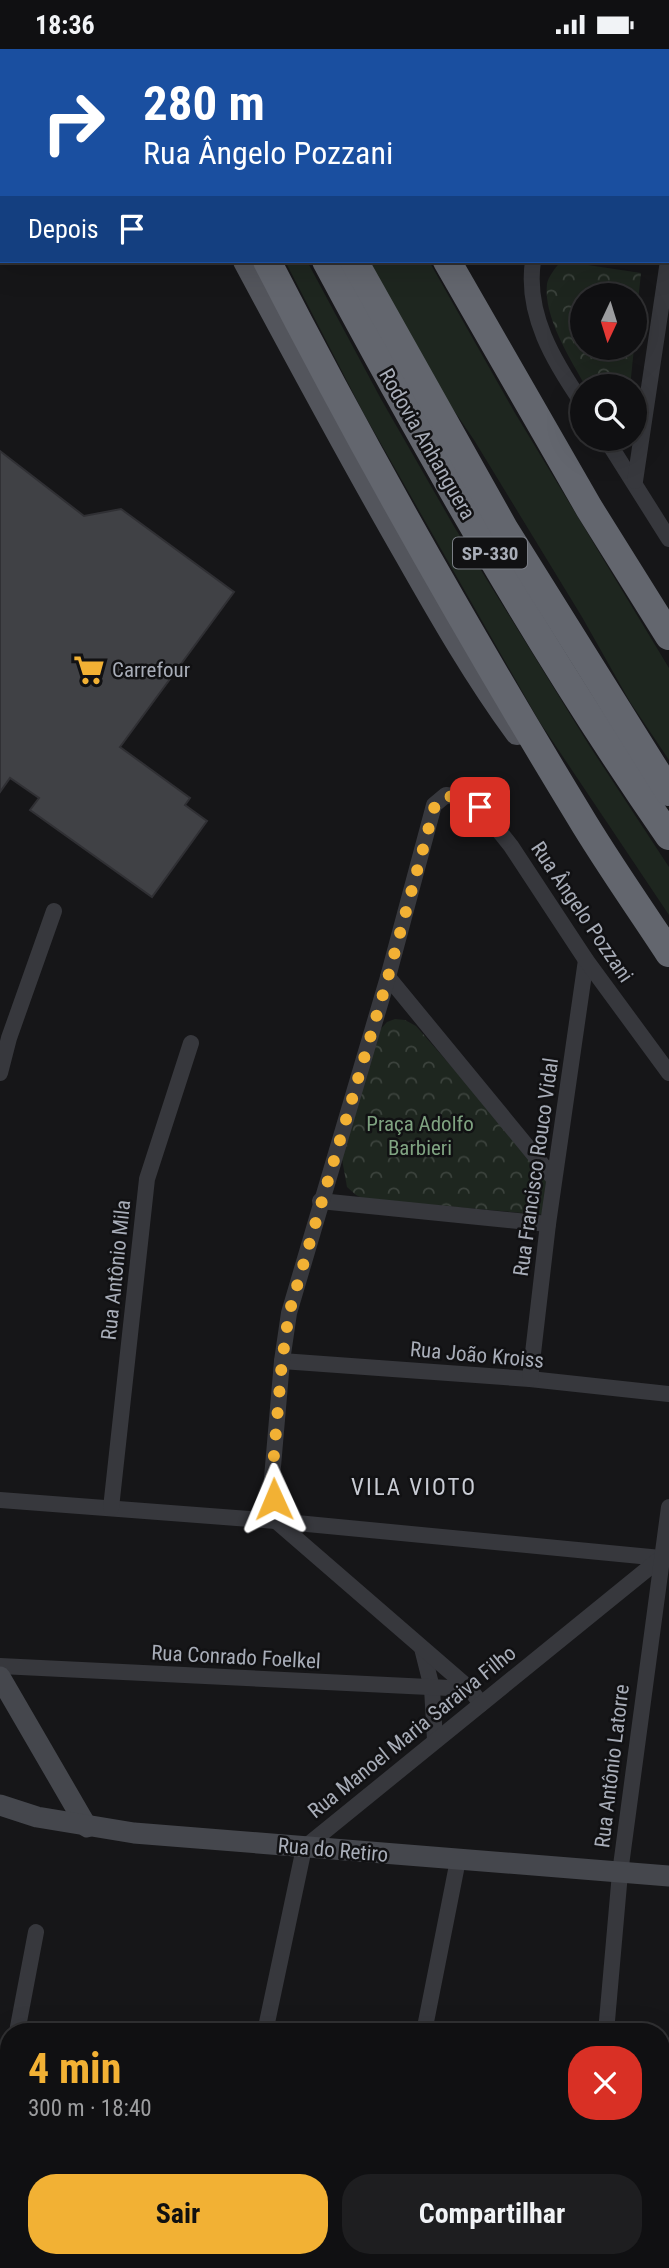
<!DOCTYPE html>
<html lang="pt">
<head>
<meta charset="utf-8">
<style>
  body { margin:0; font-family:"Roboto Condensed",sans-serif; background:#1e1e20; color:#f1f3f6; height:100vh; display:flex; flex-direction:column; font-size:26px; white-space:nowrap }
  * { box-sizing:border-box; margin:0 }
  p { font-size:23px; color:#9c9d9f }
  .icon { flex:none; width:38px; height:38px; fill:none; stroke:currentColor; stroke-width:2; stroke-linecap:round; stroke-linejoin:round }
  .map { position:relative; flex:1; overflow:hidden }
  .drawer { position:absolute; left:0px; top:1974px; width:670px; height:245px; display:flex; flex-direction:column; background:#101012; border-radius:28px 28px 0 0; box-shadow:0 7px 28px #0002,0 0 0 2px #303032 }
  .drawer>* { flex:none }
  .hud { position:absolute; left:0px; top:0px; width:670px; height:214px; box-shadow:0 7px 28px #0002,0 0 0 2px #303032; background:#1a4fa0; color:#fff; overflow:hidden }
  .needle { width:46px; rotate:184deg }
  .tools { position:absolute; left:570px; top:234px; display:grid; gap:14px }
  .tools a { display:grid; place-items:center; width:77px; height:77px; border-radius:50%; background:#101012; box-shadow:0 7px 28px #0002,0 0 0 2px #303032; font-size:35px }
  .pin { position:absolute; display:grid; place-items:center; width:60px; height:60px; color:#fff; margin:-30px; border-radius:14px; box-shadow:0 4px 10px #0006 }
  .me { position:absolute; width:77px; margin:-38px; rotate:359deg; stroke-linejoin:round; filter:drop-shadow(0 0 5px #0008) }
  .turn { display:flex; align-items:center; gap:24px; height:147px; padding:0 28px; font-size:32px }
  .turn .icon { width:91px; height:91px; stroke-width:2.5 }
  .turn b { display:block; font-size:49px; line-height:60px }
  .then { display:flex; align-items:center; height:66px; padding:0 28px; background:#0003; gap:14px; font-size:26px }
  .round { display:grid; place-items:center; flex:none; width:74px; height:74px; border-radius:28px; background:#1e1e20 }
  .head { display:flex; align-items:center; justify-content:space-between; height:119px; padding:0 28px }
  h1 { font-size:42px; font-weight:700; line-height:52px; color:#f2b134 }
  .cta { display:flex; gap:14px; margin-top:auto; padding:14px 28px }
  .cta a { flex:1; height:80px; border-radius:28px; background:#f2b134; color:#111; font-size:28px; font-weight:700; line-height:80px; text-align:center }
  .cta a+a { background:#1e1e20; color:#f1f3f6 }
  .status { display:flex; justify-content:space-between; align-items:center; height:49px; padding:0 35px; background:#101012; direction:ltr }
  .status svg { height:19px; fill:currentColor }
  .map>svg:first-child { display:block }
  .grass { fill:#1e261f }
  .park { fill:url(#park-crowns) }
  .building { fill:#404145; stroke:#303034; stroke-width:2 }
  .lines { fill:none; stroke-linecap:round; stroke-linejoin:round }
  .street { stroke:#37383d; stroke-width:16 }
  .secondary { stroke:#45474d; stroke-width:21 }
  .primary { stroke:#53555c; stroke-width:24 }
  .highway { stroke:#63666e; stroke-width:28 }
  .route { stroke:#f2b134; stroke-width:12; stroke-dasharray:0 21.6 }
  .labels { text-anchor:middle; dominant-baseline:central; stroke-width:5; stroke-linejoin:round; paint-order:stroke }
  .shield { fill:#111113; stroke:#7b7e86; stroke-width:2 }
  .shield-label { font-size:19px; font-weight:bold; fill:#a8adb8 }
  .street-label { font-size:21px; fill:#a8adb8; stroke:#111113 }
  .poi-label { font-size:21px; fill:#a8adb8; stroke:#111113; text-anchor:start }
  .park-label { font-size:21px; fill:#7fa381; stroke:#111113 }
  .neighbourhood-label { font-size:23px; letter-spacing:2px; fill:#c9ccd4; stroke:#111113 }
</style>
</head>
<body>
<div class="status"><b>18:36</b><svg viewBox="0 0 49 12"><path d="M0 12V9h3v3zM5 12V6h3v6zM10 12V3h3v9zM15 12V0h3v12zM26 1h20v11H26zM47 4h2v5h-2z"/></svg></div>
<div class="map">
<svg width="669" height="2219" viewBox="0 0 669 2219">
  <defs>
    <pattern id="park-crowns" width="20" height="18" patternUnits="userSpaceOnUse" patternTransform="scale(1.75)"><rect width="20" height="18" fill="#1e261f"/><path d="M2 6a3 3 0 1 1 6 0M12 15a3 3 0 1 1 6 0" fill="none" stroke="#3c433d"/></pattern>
  </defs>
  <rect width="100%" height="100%" fill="#161618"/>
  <g class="grass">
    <path d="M285,212H307L381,350L455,479L589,696L669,818V866L539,672L364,365Z"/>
    <path d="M366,212H429L515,364L669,619V711L630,653L582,568L474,391L423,316Z"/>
  </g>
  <g class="park">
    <path d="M561,212L641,224L635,281V247H583V299H634L630,338H586C571,311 543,268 547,235C548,228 556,218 561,212Z"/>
    <path d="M395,970L405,971L416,977L551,1131L546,1166L364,1150L356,1146L347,1138L342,1110L377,984L387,973Z"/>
    <path d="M226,2210H374L372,2219H224Z"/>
  </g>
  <path class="building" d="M0,402L84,467L121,460L234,543L120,698L190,749L185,756L207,772L152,848L30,761L39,749L10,729L0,743Z"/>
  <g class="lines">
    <g class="street">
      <path d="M597,2V0"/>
      <path d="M533,212C525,265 554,313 583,355"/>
      <path d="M606,390L669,490"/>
      <path d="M635,432L668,212"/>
      <path d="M388,928L554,1130"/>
      <path d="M0,1024L9,989L54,862"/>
      <path d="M320,1152L548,1175"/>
      <path d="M282,1312L530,1330L669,1345"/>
      <path d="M530,1330L548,1175L586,911"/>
      <path d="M0,1451L276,1472L661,1509"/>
      <path d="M111,1459L147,1130L191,994"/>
      <path d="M422,1599L432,1639L435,1691"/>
      <path d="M0,1617L470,1640"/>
      <path d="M481,1655L470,1640L276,1472L272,1429L282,1312L289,1264L388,928L434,756L446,746L466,749L480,758L511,797L586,911L669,1024"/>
      <path d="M17,1983L36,1883"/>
      <path d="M265,1983L304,1799L661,1509"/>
      <path d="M424,1983L458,1811"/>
      <path d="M606,1983L620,1824L669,1458"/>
      <path d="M0,2073L9,2027"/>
      <path d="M662,2169L669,2170"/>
      <path d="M0,2201L9,2203"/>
      <path d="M47,2210L92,2219"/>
      <path d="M216,2219L218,2210"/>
      <path d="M376,2219L378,2210"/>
      <path d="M588,2219V2210"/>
    </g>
    <g class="secondary">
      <path d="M0,1628L87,1778"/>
      <path d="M0,1756L37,1768L134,1784L669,1827"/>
    </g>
    <g class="primary">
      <path d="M139,0L140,2"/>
      <path d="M245,212C298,311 351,410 407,507C441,567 476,628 517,684"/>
    </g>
    <g class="highway">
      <path d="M164,0L165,2"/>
      <path d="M223,0V2"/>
      <path d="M254,0L255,2"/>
      <path d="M335,0L336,2"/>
      <path d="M267,212C363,399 470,587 579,766C607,813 639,858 669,904"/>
      <path d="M326,212C431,408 542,604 669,787"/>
      <path d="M354,212L505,481L669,743"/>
      <path d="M447,212L589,459L669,587"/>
    </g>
  </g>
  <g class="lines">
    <path class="route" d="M274,1450L272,1429L282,1312L289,1264L388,928L435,756L446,747L466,749L480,758"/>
  </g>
  <defs>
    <symbol id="supermarket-bare" viewBox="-9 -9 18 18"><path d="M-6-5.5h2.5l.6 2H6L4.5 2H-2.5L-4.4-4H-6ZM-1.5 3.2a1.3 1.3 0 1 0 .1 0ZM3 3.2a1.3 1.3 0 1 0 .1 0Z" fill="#f2b134" stroke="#111113" stroke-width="2.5" paint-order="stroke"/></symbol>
  </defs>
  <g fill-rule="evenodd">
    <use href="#supermarket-bare" x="67" y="599" width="44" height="44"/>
  </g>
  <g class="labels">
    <rect class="shield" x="453" y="488.5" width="74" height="31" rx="5"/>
    <g class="shield-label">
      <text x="490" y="504">SP-330</text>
    </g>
    <g class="street-label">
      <text transform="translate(427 395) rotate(60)">Rodovia Anhanguera</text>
      <text transform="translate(582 863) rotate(56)">Rua Ângelo Pozzani</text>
      <text transform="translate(536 1118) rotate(-82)">Rua Francisco Rouco Vidal</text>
      <text transform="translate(116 1221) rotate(-84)">Rua Antônio Mila</text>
      <text transform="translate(477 1306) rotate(5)">Rua João Kroiss</text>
      <text transform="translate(236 1608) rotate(3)">Rua Conrado Foelkel</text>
      <text transform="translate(412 1683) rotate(-39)">Rua Manoel Maria Saraiva Filho</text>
      <text transform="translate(612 1717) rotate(-83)">Rua Antônio Latorre</text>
      <text transform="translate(333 1801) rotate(5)">Rua do Retiro</text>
    </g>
    <g class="poi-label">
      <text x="112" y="621">Carrefour</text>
    </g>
    <g class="park-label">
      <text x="420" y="1075">Praça Adolfo<tspan x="420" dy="24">Barbieri</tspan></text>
    </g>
    <g class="neighbourhood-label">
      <text x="414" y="1438">VILA VIOTO</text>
    </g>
  </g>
</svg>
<div class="tools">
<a><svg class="needle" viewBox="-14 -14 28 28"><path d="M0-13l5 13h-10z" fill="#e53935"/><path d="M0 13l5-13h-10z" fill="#9c9d9f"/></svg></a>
<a><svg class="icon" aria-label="search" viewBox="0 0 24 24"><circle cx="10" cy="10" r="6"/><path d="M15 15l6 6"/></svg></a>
</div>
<div class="pin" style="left:480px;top:758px;background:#d93025"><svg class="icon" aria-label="arrive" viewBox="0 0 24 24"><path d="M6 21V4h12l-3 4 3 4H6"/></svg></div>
<svg class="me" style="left:274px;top:1450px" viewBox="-20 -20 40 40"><path d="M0-17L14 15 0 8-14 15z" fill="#f2b134" stroke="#fff" stroke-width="4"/></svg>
<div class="hud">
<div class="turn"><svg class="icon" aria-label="right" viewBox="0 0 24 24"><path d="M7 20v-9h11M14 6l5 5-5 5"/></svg><div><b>280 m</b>Rua Ângelo Pozzani</div></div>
<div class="then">Depois<svg class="icon" aria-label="arrive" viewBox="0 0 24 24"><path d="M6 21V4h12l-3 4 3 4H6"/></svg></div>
</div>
<section class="drawer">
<div class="head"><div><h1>4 min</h1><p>300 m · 18:40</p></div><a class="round" style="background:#d93025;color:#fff"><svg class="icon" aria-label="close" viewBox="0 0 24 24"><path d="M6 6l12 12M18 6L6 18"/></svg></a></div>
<div class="cta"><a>Sair</a><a>Compartilhar</a></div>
</section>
</div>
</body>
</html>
